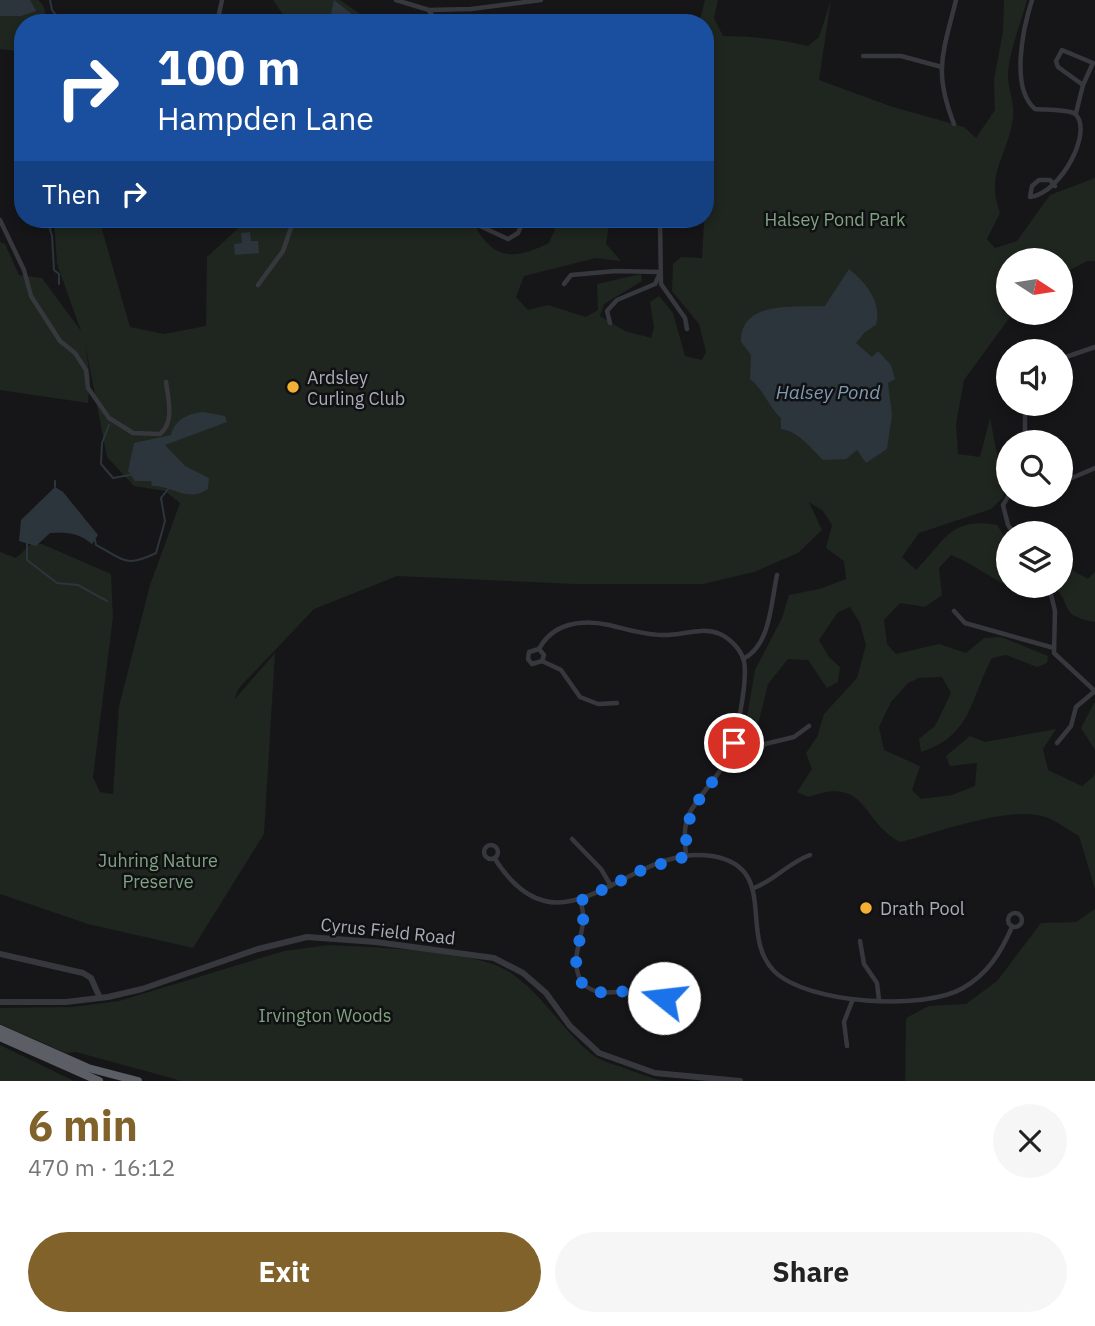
<!DOCTYPE html>
<html lang="en">
<head>
<meta charset="utf-8">
<style>
  body { margin:0; font-family:"IBM Plex Sans",sans-serif; background:#f6f6f6; color:#222; height:100vh; display:flex; flex-direction:column; font-size:26px; white-space:nowrap }
  * { box-sizing:border-box; margin:0 }
  p { font-size:23px; color:#767676 }
  .icon { flex:none; width:38px; height:38px; fill:none; stroke:currentColor; stroke-width:2; stroke-linecap:round; stroke-linejoin:round }
  .map { position:relative; height:1081px; overflow:hidden }
  .panel { display:flex; flex-direction:column; background:#fff; flex:1 }
  .panel>* { flex:none }
  .guide { position:absolute; left:14px; top:14px; width:700px; height:214px; border-radius:28px; box-shadow:0 4px 10px #0003; background:#1a4fa0; color:#fff; overflow:hidden }
  .needle { width:46px; rotate:102deg }
  .tools { position:absolute; left:996px; top:248px; display:grid; gap:14px }
  .tools a { display:grid; place-items:center; width:77px; height:77px; border-radius:50%; background:#fff; box-shadow:0 4px 10px #0003; font-size:35px }
  .pin { position:absolute; display:grid; place-items:center; width:60px; height:60px; color:#fff; margin:-30px; border:4px solid #fff; border-radius:50%; box-shadow:0 2px 7px #0007 }
  .me { position:absolute; width:77px; margin:-38px; rotate:286deg; stroke-linejoin:round; filter:drop-shadow(0 0 5px #0008) }
  .turn { display:flex; align-items:center; gap:24px; height:147px; padding:0 28px; font-size:32px }
  .turn .icon { width:91px; height:91px; stroke-width:2.5 }
  .turn b { display:block; font-size:49px; line-height:60px }
  .then { display:flex; align-items:center; height:66px; padding:0 28px; background:#0003; gap:14px; font-size:26px }
  .round { display:grid; place-items:center; flex:none; width:74px; height:74px; border-radius:37px; background:#f6f6f6 }
  .headline { display:flex; align-items:center; justify-content:space-between; height:119px; padding:0 28px }
  h1 { font-size:42px; font-weight:700; line-height:52px; color:#80622a }
  .primary-button { display:flex; gap:14px; margin-top:auto; padding:14px 28px }
  .primary-button a { flex:1; height:80px; border-radius:42px; background:#80622a; color:#fff; font-size:28px; font-weight:700; line-height:80px; text-align:center }
  .primary-button a+a { background:#f6f6f6; color:#222 }
  .map>svg:first-child { display:block }
  .green { fill:#1e261f }
  .water { fill:#2c353c }
  .lines { fill:none; stroke-linecap:round; stroke-linejoin:round }
  .stream { stroke:#2c353c; stroke-width:2 }
  .minor { stroke:#37383d; stroke-width:4.5 }
  .tertiary { stroke:#37383d; stroke-width:6 }
  .trunk { stroke:#5b5e65; stroke-width:8 }
  .route { stroke:#1a73e8; stroke-width:12; stroke-dasharray:0 21.6 }
  .poi-dot { fill:#f2b134; stroke:#111113; stroke-width:2.5 }
  .labels { text-anchor:middle; dominant-baseline:central; stroke-width:5; stroke-linejoin:round; paint-order:stroke }
  .park-label { font-size:18px; fill:#7fa381; stroke:#111113 }
  .poi-label { font-size:18px; fill:#a8adb8; stroke:#111113; text-anchor:start }
  .street-label { font-size:18px; fill:#a8adb8; stroke:#111113 }
  .water-label { font-size:19px; font-style:italic; fill:#7f9bb3; stroke:#111113 }
</style>
</head>
<body>
<div class="map">
<svg width="1095" height="1081" viewBox="0 0 1095 1081">
  <rect width="100%" height="100%" fill="#161618"/>
  <g class="green">
    <path d="M0,0H38L43,5L48,23H23V52L0,49Z"/>
    <path d="M273,0H340L373,23H289Z"/>
    <path d="M705,0H718L714,18L723,36C752,36 780,39 808,46L819,37L831,0L819,80L890,106L964,127L976,138L995,110L994,80L1003,31L1004,0H1027C1021,23 1009,51 1008,75C1008,89 1015,104 1013,118C1008,156 985,173 1000,213L987,239L995,248L1017,241L1050,195L1095,178V261H1087L1061,275L1060,261H1008V313H1013L964,380L956,424L958,454L980,457L990,418L1000,469L1008,480L1003,498L991,509L919,533L902,557L916,570C944,542 950,516 997,525L1004,536L1008,535V586H1035L1023,592C997,584 977,565 951,555L939,568L942,595L925,607L900,603L884,620L887,644L896,654L939,644L966,653L984,638L1001,637L1048,656L1047,663L1037,667L1006,655L992,658C970,699 972,736 921,752L919,739L935,726L951,693L942,677L919,678L908,683L891,702L879,727L884,750L920,766L912,790L921,799L952,795L975,786L977,763L950,766L946,756L970,736L985,742L1056,729L1043,749L1048,770L1082,786L1094,776L1095,772V889L1079,836C1068,830 1056,820 1045,817C1008,805 937,833 900,842C860,821 868,775 808,797L797,792L812,769L806,753L817,737L824,714L857,678L866,645L860,623L850,607L838,612L819,640L829,657L840,667L838,682L827,688L808,660L788,659L768,684L757,729L740,758L755,670L782,618L789,595L819,589L846,579L844,561L826,548L832,525L823,511L809,502L822,530L798,553L754,572L703,584H574L397,576L314,609L239,688L234,700L275,653L264,834L193,948L88,924L0,894V552L16,558L32,543L42,544L111,574L113,617L93,777L100,792L113,794L119,706L150,585L180,503L165,491L134,486L107,457L85,343L90,377L88,403L0,390V242L5,244L19,275L42,278L81,331L57,264L54,219H99L130,327L164,334L206,326L207,257L248,219H472C490,260 513,261 549,243L559,219H610L606,244L621,261L596,258L524,276L516,297L528,310L548,305L586,317L598,310L597,284L641,274L642,281L604,304L600,316L625,331L651,338L654,327L650,302L659,296L673,313L685,356L702,360L706,352L699,324L672,291L673,264L681,257L702,258L704,223L697,219H705V204L713,195L711,161L705,156V23H699Z"/>
    <path d="M1061,564L1088,579L1095,572V622C1056,615 1074,604 1053,586H1060Z"/>
    <path d="M1094,703H1095V750L1081,728Z"/>
    <path d="M1095,909V1081H905L906,1018L929,1006L966,1004L997,981L1041,923L1076,922Z"/>
    <path d="M329,945C373,948 477,949 511,973C544,996 562,1030 593,1055C602,1062 617,1065 627,1069C641,1074 654,1080 668,1081H182L76,1052L66,1053L0,1024V1008L72,1007L119,1001L284,951Z"/>
    <path d="M0,1045L74,1081H0Z"/>
  </g>
  <g class="water">
    <path d="M0,0H30L36,11L21,16H0Z"/>
    <path d="M334,0L363,23H329Z"/>
    <path d="M250,232L251,241H258L259,253L235,255L234,244L242,243L241,233Z"/>
    <path d="M849,269C867,284 882,302 876,325L865,332L856,343L872,357L878,351L891,365L895,379L888,383L892,415L887,449L866,463L857,450L846,459L823,460C811,448 798,431 781,429V418C768,406 764,390 750,379L751,355L741,342C740,299 798,308 825,306Z"/>
    <path d="M203,412L225,416L227,422L165,445L185,466L209,478L208,489C188,503 174,486 152,486L151,481H135L128,471L134,443L171,435C174,420 189,413 203,412Z"/>
    <path d="M55,487L63,492L98,535L92,544C79,533 68,532 50,533L36,546L19,541L21,520Z"/>
  </g>
  <g class="lines">
    <g class="stream">
      <path d="M50,0L52,10L62,23"/>
      <path d="M47,219L52,236L54,270L59,274V284"/>
      <path d="M109,425L102,443L101,464L113,478L130,475"/>
      <path d="M55,487V481"/>
      <path d="M95,540L96,545C125,560 125,568 156,553L165,521L161,498L168,489"/>
      <path d="M27,543V560L57,583L78,585L107,601"/>
    </g>
    <g class="minor">
      <path d="M396,0L429,10L471,9L541,0"/>
      <path d="M1032,0C1023,28 1010,88 1035,109C1047,110 1062,109 1074,113C1095,128 1062,193 1030,197L1032,186L1039,180H1050L1055,186"/>
      <path d="M429,11L438,23"/>
      <path d="M217,23L222,0"/>
      <path d="M1062,50L1093,63L1083,85L1058,67L1056,61Z"/>
      <path d="M863,56H901L942,67"/>
      <path d="M1076,113L1083,85"/>
      <path d="M954,124C933,71 943,53 956,0"/>
      <path d="M481,219L480,226L508,239L518,233L524,219"/>
      <path d="M660,219L661,284L685,318L687,329"/>
      <path d="M0,220L24,270L31,296L60,341L75,353L86,370L88,388L109,418L133,433L160,434C175,422 168,398 166,382"/>
      <path d="M564,284L571,275L616,271L660,272"/>
      <path d="M258,285L283,251L294,219"/>
      <path d="M610,323L607,311L617,300L655,284L660,273"/>
      <path d="M1060,359L1095,347"/>
      <path d="M1011,443L1025,432V404"/>
      <path d="M1008,445L1005,454L1008,463"/>
      <path d="M1060,483L1095,468"/>
      <path d="M1009,495L1003,505L1008,525L1014,534"/>
      <path d="M1049,586L1055,611L1054,653L1095,691"/>
      <path d="M954,611L965,623L1054,648"/>
      <path d="M539,649L544,655L542,661L532,664L528,659L529,652L539,649C553,623 581,619 609,625C626,629 644,635 662,635C682,636 700,626 720,634C731,639 741,650 744,661C748,681 736,744 726,761C716,780 699,795 689,814C683,827 685,842 686,856"/>
      <path d="M743,659C771,645 771,602 777,575"/>
      <path d="M542,661L561,670L580,697L598,704L617,703"/>
      <path d="M1057,743L1071,726L1076,707L1095,691"/>
      <path d="M725,764L736,768L743,767L765,744L794,737L809,726"/>
      <path d="M572,839L601,869L611,886"/>
      <circle cx="491" cy="852" r="7"/>
      <path d="M495,859C563,965 628,842 712,856C780,867 738,935 774,971C807,1004 924,1011 963,988C988,974 1001,952 1012,927"/>
      <path d="M754,888C775,880 788,863 810,855"/>
      <path d="M580,901C592,930 565,954 582,983C606,1006 634,978 665,998"/>
      <circle cx="1015" cy="920" r="7"/>
      <path d="M860,941L864,964L877,983L879,1000"/>
      <path d="M847,1046L844,1022L853,999"/>
    </g>
    <g class="tertiary">
      <path d="M0,954L83,973L91,978L100,998"/>
      <path d="M0,1002H66L108,997L142,989L258,949L307,937L376,942L494,958L523,973L546,993L570,1026L599,1053L655,1073L740,1081"/>
    </g>
    <g class="trunk">
      <path d="M0,1029L88,1068L138,1081"/>
      <path d="M0,1037L99,1081"/>
    </g>
  </g>
  <g class="lines">
    <path class="route" d="M664,998C634,978 607,1006 582,983C565,954 592,930 580,901L642,870L687,856C680,798 718,791 734,743"/>
  </g>
  <g class="poi-dot">
    <circle cx="293" cy="387" r="7"/>
    <circle cx="866" cy="908" r="7"/>
  </g>
  <g class="labels">
    <g class="park-label">
      <text x="835" y="219">Halsey Pond Park</text>
      <text x="158" y="860">Juhring Nature<tspan x="158" dy="21">Preserve</tspan></text>
      <text x="325" y="1015">Irvington Woods</text>
    </g>
    <g class="poi-label">
      <text x="307" y="377">Ardsley<tspan x="307" dy="21">Curling Club</tspan></text>
      <text x="880" y="908">Drath Pool</text>
    </g>
    <g class="street-label">
      <text transform="translate(388 931) rotate(6)">Cyrus Field Road</text>
    </g>
    <g class="water-label">
      <text x="828" y="392">Halsey Pond</text>
    </g>
  </g>
</svg>
<div class="tools">
<a><svg class="needle" viewBox="-14 -14 28 28"><path d="M0-13l5 13h-10z" fill="#e53935"/><path d="M0 13l5-13h-10z" fill="#767676"/></svg></a>
<a><svg class="icon" aria-label="sound" viewBox="0 0 24 24"><path d="M4 9h4l5-4v14l-5-4H4zM17 9q2 3 0 6"/></svg></a>
<a><svg class="icon" aria-label="search" viewBox="0 0 24 24"><circle cx="10" cy="10" r="6"/><path d="M15 15l6 6"/></svg></a>
<a><svg class="icon" aria-label="layers" viewBox="0 0 24 24"><path d="M12 4l9 5-9 5-9-5zM3 14l9 5 9-5"/></svg></a>
</div>
<div class="pin" style="left:734px;top:743px;background:#d93025"><svg class="icon" aria-label="arrive" viewBox="0 0 24 24"><path d="M6 21V4h12l-3 4 3 4H6"/></svg></div>
<svg class="me" style="left:664px;top:998px" viewBox="-20 -20 40 40"><circle r="19" fill="#fff"/><path d="M0-13L10 11 0 6-10 11z" fill="#1a73e8"/></svg>
<div class="guide">
<div class="turn"><svg class="icon" aria-label="right" viewBox="0 0 24 24"><path d="M7 20v-9h11M14 6l5 5-5 5"/></svg><div><b>100 m</b>Hampden Lane</div></div>
<div class="then">Then<svg class="icon" aria-label="right" viewBox="0 0 24 24"><path d="M7 20v-9h11M14 6l5 5-5 5"/></svg></div>
</div>
</div>
<section class="panel">
<div class="headline"><div><h1>6 min</h1><p>470 m · 16:12</p></div><a class="round"><svg class="icon" aria-label="close" viewBox="0 0 24 24"><path d="M6 6l12 12M18 6L6 18"/></svg></a></div>
<div class="primary-button"><a>Exit</a><a>Share</a></div>
</section>
</body>
</html>
